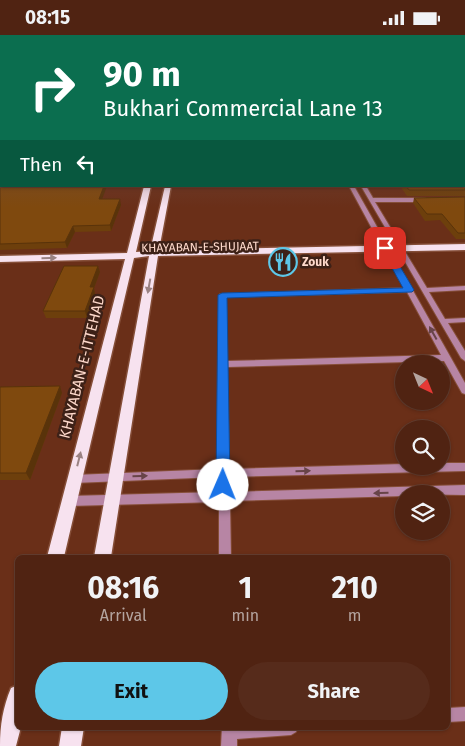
<!DOCTYPE html>
<html lang="en">
<head>
<meta charset="utf-8">
<style>
  body { margin:0; font-family:"Fira Sans",sans-serif; background:#562b1b; color:#f1f3f6; height:100vh; display:flex; flex-direction:column; font-size:19px; white-space:nowrap }
  * { box-sizing:border-box; margin:0 }
  p { font-size:16px; color:#b4a49f }
  .icon { flex:none; width:28px; height:28px; fill:none; stroke:currentColor; stroke-width:2; stroke-linecap:round; stroke-linejoin:round }
  .map { position:relative; flex:1; overflow:hidden }
  .details { position:absolute; left:15px; top:520px; width:435px; height:175px; display:flex; flex-direction:column; background:#502312; border-radius:8px; box-shadow:0 1px 4px #0004,0 0 0 1px #674032 }
  .details>* { flex:none }
  .hud { position:absolute; left:0px; top:0px; width:465px; height:152px; box-shadow:0 1px 4px #0004,0 0 0 1px #674032; background:#0b6e4f; color:#fff; overflow:hidden }
  .needle { width:32px; rotate:137deg }
  .controls { position:absolute; left:395px; top:320px; display:grid; gap:10px }
  .controls a { display:grid; place-items:center; width:55px; height:55px; border-radius:50%; background:#502312; box-shadow:0 1px 4px #0004,0 0 0 1px #674032; font-size:25px }
  .pin { position:absolute; display:grid; place-items:center; width:42px; height:42px; color:#fff; margin:-21px; border-radius:10px; box-shadow:0 2px 8px #0006 }
  .me { position:absolute; width:55px; margin:-28px; rotate:1deg; stroke-linejoin:round; filter:drop-shadow(0 0 4px #0008) }
  .turn { display:flex; align-items:center; gap:18px; height:105px; padding:0 20px; font-size:22px }
  .turn .icon { width:65px; height:65px; stroke-width:2.5 }
  .turn b { display:block; font-size:35px; line-height:42px }
  .then { display:flex; align-items:center; height:48px; padding:0 20px; background:#0003; gap:10px; font-size:19px }
  .eta { display:flex; justify-content:space-evenly; align-items:center; height:85px; text-align:center }
  .eta b { font-size:30px; font-weight:700; line-height:35px }
  .cta { display:flex; gap:10px; margin-top:auto; padding:10px 20px }
  .cta a { flex:1; height:58px; border-radius:30px; background:#5dc7e8; color:#111; font-size:20px; font-weight:700; line-height:58px; text-align:center }
  .cta a+a { background:#562b1b; color:#f1f3f6 }
  .status { display:flex; justify-content:space-between; align-items:center; height:35px; padding:0 25px; background:#502312; direction:ltr }
  .status svg { height:14px; fill:currentColor }
  .map>svg:first-child { display:block }
  .lines { fill:none; stroke-linecap:round; stroke-linejoin:round }
  .minor-casing { stroke:#854e38; stroke-width:2 }
  .major-casing { stroke:#854e38; stroke-width:3 }
  .minor { fill:#b785a4; fill-rule:evenodd }
  .major { fill:#f7e2ef; fill-rule:evenodd }
  .wall { fill:#6d3f0c }
  .shaded-wall { fill:#59330a }
  .building { fill:#7f490e; stroke:#59330a }
  .oneway { fill:#9a8283 }
  .oneway2 { fill:#684448 }
  .route { fill:#1a73e8; stroke:#114b97 }
  .labels { text-anchor:middle; dominant-baseline:central; stroke-width:5; stroke-linejoin:round; paint-order:stroke }
  .far-street-label { font-size:12px; fill:#fed9cb; stroke:#3d2117 }
  .far-poi-label { font-size:12px; font-weight:bold; fill:#fed9cb; stroke:#3d2117; text-anchor:start }
  .street-label { font-size:15px; fill:#fed9cb; stroke:#3d2117 }
</style>
</head>
<body>
<div class="status"><b>08:15</b><svg viewBox="0 0 49 12"><path d="M0 12V9h3v3zM5 12V6h3v6zM10 12V3h3v9zM15 12V0h3v12zM26 1h20v11H26zM47 4h2v5h-2z"/></svg></div>
<div class="map">
<svg width="465" height="711" viewBox="0 0 465 711">
  <rect width="100%" height="100%" fill="#6a2f18"/>
  <g class="lines">
    <defs>
      <g id="minor">
        <rect x="0" y="109" width="1" height="4"/>
        <path d="M349,151H354L451,323L465,348V359L462,358L444,326L227,332L229,434L404,429V431H441V428H465V436L229,442L230,457L465,450V460L404,459V461L230,466L231,522H219V467L69,471L65,469L64,466L65,463L69,461L219,457V442L74,448L70,447L69,444L70,441L74,440L219,434L220,259L404,253ZM407,257L441,320L227,326L225,262Z"/>
        <path d="M361,151H366L373,163H425L428,165L425,167H375L427,253L465,251V255L429,257L445,284L465,283V287L448,288L465,316V326L461,323Z"/>
        <path d="M465,672V686L448,687V673Z"/>
        <path d="M222,692H298L296,697L291,700L237,704V711H221Z"/>
      </g>
      <g id="major">
        <path d="M144,151H151L136,217L150,216L165,151H171L159,215L465,209V215L158,221L111,522H94L149,221L134,223L64,522H47L125,224L0,227V221L127,218Z"/>
        <path d="M18,650V692H21L16,711H0C0,690 3,672 11,653Z"/>
        <path d="M62,692H84L81,711H59Z"/>
      </g>
    </defs>
    <use href="#minor" class="minor-casing"/>
    <use href="#major" class="major-casing"/>
    <use href="#minor" class="minor"/>
    <use href="#major" class="major"/>
  </g>
  <g class="wall">
    <path d="M464,73H465V161H407L400,151H464Z"/>
    <path d="M0,139L102,164L121,170L111,196L75,197L67,213L0,215Z"/>
    <path d="M465,162V204H456L440,185L425,186L413,168L414,163Z"/>
    <path d="M98,231L100,237L94,253L95,259L87,283H46L43,276Z"/>
    <path d="M0,352L62,358L30,445H0Z"/>
  </g>
  <g class="shaded-wall">
    <path d="M104,151H107L100,170L99,164Z"/>
    <path d="M120,164L121,170L111,196L110,190Z"/>
    <path d="M73,191L75,197L67,213L65,207Z"/>
    <path d="M98,231L100,237L94,253L95,259L87,283L85,276L90,252Z"/>
    <path d="M60,351L62,358L30,445L26,438Z"/>
  </g>
  <g class="building">
    <path d="M0,73H1V92L0,93Z"/>
    <path d="M464,73V78H465V107H464L465,155H409L406,151H464V73H465Z"/>
    <path d="M1,137V151H104L99,164H120L110,190L73,191L65,207L0,209V139Z"/>
    <path d="M465,162V198H458L442,179H427L414,163Z"/>
    <path d="M64,231H98L90,252H94L85,276H43Z"/>
    <path d="M60,351L26,438H0V352Z"/>
  </g>
  <defs><path id="oneway-solid" d="M-6-.8H1V-3.2L6.5 0L1 3.2V.8H-6Z" transform="scale(1.25)"/></defs>
  <g class="oneway">
    <use href="#oneway-solid" transform="translate(49 223) rotate(-1)"/>
    <use href="#oneway-solid" transform="translate(149 251) rotate(100)"/>
    <use href="#oneway-solid" transform="translate(79 424) rotate(-76)"/>
  </g>
  <g class="oneway2">
    <use href="#oneway-solid" transform="translate(433 298) rotate(-119)"/>
    <use href="#oneway-solid" transform="translate(303 436) rotate(-1)"/>
    <use href="#oneway-solid" transform="translate(140 441) rotate(-2)"/>
    <use href="#oneway-solid" transform="translate(381 458) rotate(178)"/>
  </g>
  <linearGradient id="sky" x2="0" y2="1"><stop stop-color="#3a1a0d"/><stop offset="0.42" stop-color="#704d48"/><stop offset="1" stop-color="#704d48" stop-opacity="0"/></linearGradient>
  <rect width="465" height="172" fill="url(#sky)"/>
  <path class="route" d="M383,211L389,213L414,255L412,257L227,263L230,450L228,454H218L216,450L218,260L222,258L403,253L381,213Z"/>
  <defs>
    <symbol id="restaurant-ring" viewBox="-11 -11 22 22"><circle r="9.5" fill="#3d2117" stroke="#5dc7e8" stroke-width="1.5"/><path d="M-5-6h1v4h1v-4h1v4h1v-4h1v5L-1.5 .5V6h-2V.5L-5-1ZM5-6V6H3V1.5H1.5Q1.5-4 5-6Z" fill="#5dc7e8"/></symbol>
  </defs>
  <g fill-rule="evenodd">
    <use href="#restaurant-ring" x="267" y="211" width="32" height="32"/>
  </g>
  <g class="labels">
    <g class="far-street-label">
      <text transform="translate(200 212) rotate(-1)">KHAYABAN-E-SHUJAAT</text>
    </g>
    <g class="far-poi-label">
      <text x="302" y="227">Zouk</text>
    </g>
    <g class="street-label">
      <text transform="translate(82 332) rotate(-76)">KHAYABAN-E-ITTEHAD</text>
    </g>
  </g>
</svg>
<div class="controls">
<a><svg class="needle" viewBox="-14 -14 28 28"><path d="M0-13l5 13h-10z" fill="#e53935"/><path d="M0 13l5-13h-10z" fill="#b4a49f"/></svg></a>
<a><svg class="icon" aria-label="search" viewBox="0 0 24 24"><circle cx="10" cy="10" r="6"/><path d="M15 15l6 6"/></svg></a>
<a><svg class="icon" aria-label="layers" viewBox="0 0 24 24"><path d="M12 4l9 5-9 5-9-5zM3 14l9 5 9-5"/></svg></a>
</div>
<div class="pin" style="left:385px;top:213px;background:#d93025"><svg class="icon" aria-label="arrive" viewBox="0 0 24 24"><path d="M6 21V4h12l-3 4 3 4H6"/></svg></div>
<svg class="me" style="left:223px;top:450px" viewBox="-20 -20 40 40"><circle r="19" fill="#fff"/><path d="M0-13L10 11 0 6-10 11z" fill="#1a73e8"/></svg>
<div class="hud">
<div class="turn"><svg class="icon" aria-label="right" viewBox="0 0 24 24"><path d="M7 20v-9h11M14 6l5 5-5 5"/></svg><div><b>90 m</b>Bukhari Commercial Lane 13</div></div>
<div class="then">Then<svg class="icon" aria-label="left" viewBox="0 0 24 24"><path d="M17 20v-9H6M10 6l-5 5 5 5"/></svg></div>
</div>
<section class="details">
<div class="eta">
<div><b>08:16</b><p>Arrival</p></div>
<div><b>1</b><p>min</p></div>
<div><b>210</b><p>m</p></div>
</div>
<div class="cta"><a>Exit</a><a>Share</a></div>
</section>
</div>
</body>
</html>
